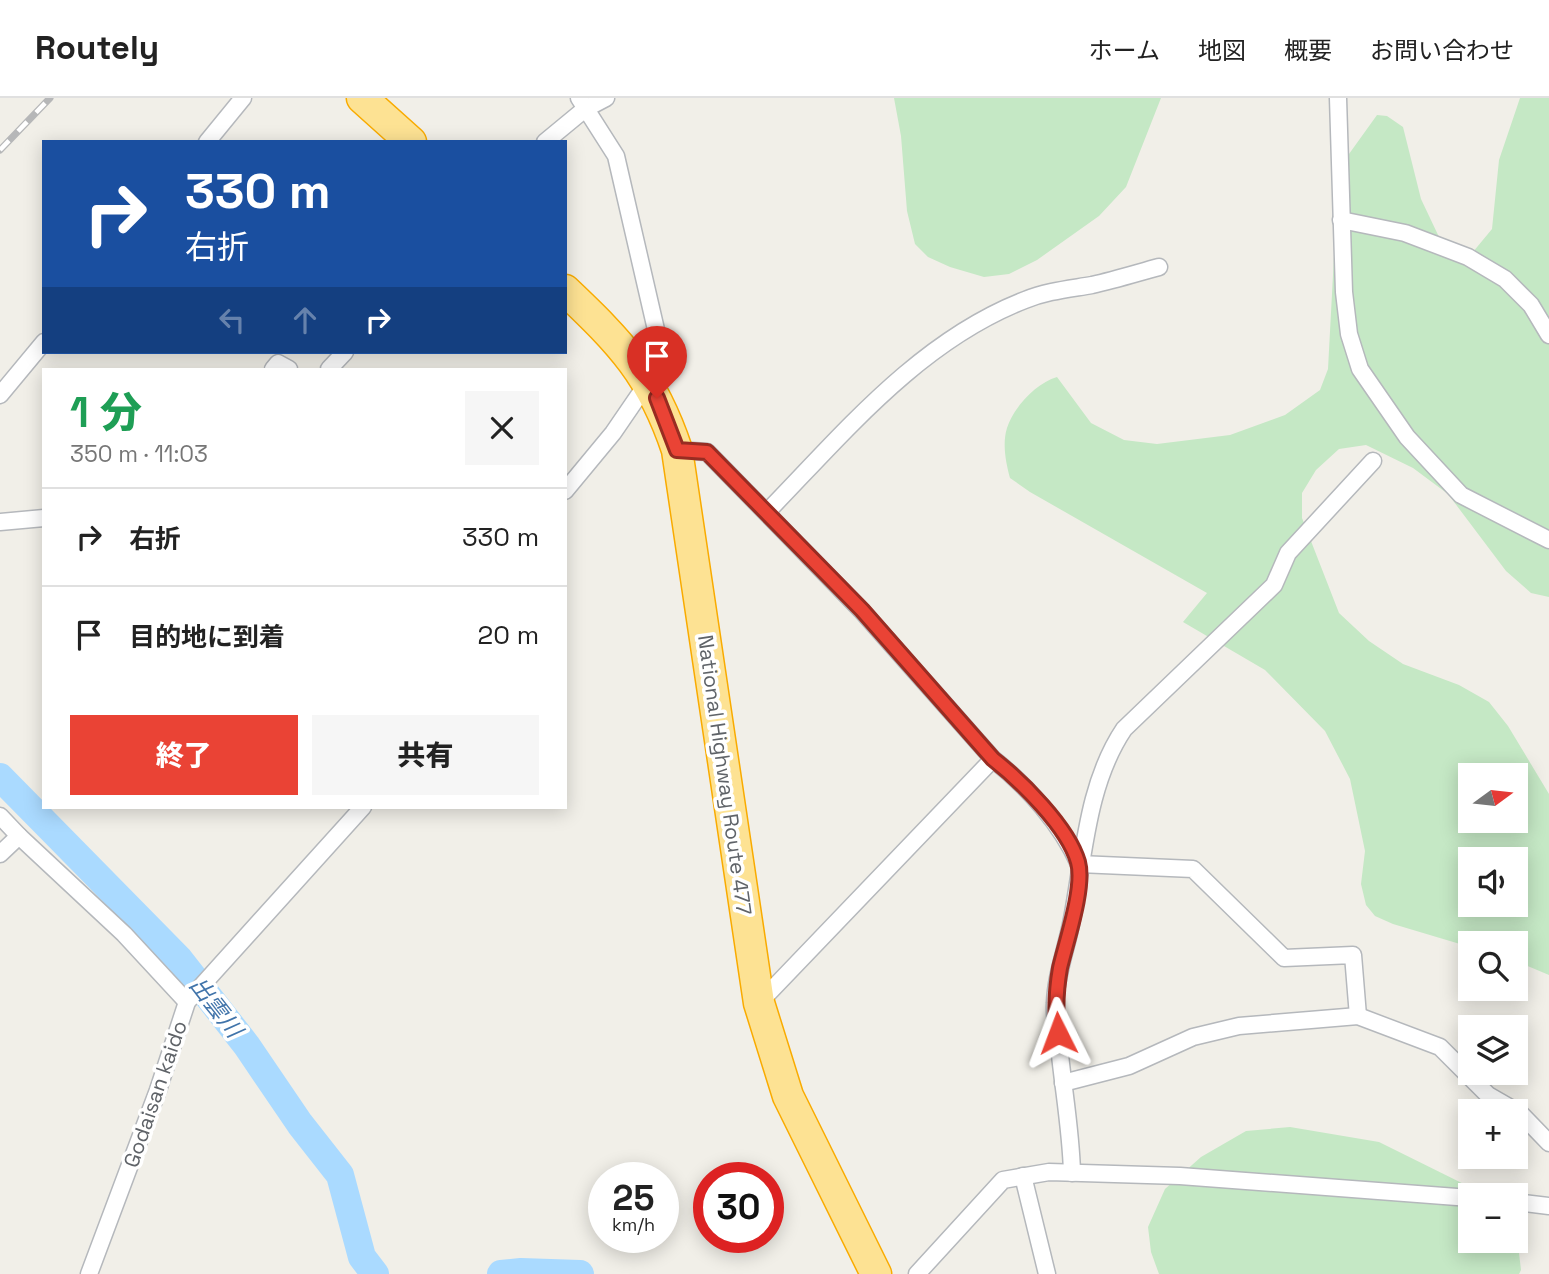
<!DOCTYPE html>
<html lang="ja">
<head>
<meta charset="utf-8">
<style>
  body { margin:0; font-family:"Space Grotesk","Noto Sans JP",sans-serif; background:#f6f6f6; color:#222; height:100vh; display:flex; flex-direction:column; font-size:26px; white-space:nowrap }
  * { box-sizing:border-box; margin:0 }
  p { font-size:23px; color:#767676 }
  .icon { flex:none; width:38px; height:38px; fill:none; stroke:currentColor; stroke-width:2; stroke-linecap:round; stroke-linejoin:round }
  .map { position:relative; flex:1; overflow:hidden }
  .sheet { position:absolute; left:42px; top:270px; width:525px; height:441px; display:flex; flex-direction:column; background:#fff; border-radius:0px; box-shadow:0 4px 18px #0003 }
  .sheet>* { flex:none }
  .hud { position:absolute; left:42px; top:42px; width:525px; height:214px; border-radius:0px; box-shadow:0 4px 18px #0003; background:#1a4fa0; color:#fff; overflow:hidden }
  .needle { width:46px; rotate:75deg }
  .fabs { position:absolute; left:1458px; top:665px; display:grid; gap:14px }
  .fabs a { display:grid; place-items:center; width:70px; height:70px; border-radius:0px; background:#fff; box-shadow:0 4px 18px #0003; font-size:35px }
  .speed { position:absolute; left:588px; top:1064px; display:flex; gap:14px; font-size:35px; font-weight:700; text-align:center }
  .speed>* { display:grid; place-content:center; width:91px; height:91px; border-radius:50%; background:#fff; box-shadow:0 4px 18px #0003; line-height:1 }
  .speed small { font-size:18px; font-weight:400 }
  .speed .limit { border:10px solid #d22; background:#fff; color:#111 }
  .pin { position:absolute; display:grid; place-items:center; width:60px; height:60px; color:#fff; margin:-72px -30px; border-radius:50% 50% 50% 0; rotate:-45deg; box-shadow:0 0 7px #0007 }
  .pin .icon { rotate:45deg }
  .me { position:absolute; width:77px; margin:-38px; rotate:357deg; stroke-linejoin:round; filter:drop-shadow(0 0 5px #0008) }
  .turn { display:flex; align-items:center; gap:24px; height:147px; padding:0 28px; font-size:32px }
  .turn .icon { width:91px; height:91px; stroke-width:2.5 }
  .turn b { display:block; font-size:49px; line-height:60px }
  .lanes { display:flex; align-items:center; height:66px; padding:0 28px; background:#0003; justify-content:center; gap:35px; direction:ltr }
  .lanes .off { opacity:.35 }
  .round { display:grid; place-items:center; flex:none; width:74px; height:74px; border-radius:0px; background:#f6f6f6 }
  .headline { display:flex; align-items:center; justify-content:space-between; height:119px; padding:0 28px }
  h1 { font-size:42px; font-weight:800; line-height:52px; color:#1e9e55 }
  .button { display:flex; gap:14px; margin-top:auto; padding:14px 28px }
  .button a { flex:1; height:80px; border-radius:0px; background:#ea4335; color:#fff; font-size:28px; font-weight:800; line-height:80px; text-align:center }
  .button a+a { background:#f6f6f6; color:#222 }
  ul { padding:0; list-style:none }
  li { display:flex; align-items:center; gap:21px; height:98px; padding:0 28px; border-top:2px solid #e0e0e0 }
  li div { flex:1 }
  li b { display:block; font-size:26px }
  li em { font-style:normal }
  header { display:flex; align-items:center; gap:42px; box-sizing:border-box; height:98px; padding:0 35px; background:#fff; border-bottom:2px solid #e0e0e0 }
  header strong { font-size:33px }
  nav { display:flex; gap:38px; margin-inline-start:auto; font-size:24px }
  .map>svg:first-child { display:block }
  .green { fill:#c5e8c5; fill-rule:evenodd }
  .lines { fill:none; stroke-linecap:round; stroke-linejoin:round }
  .river { stroke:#aadaff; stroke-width:28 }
  .street-casing { stroke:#b5b8bc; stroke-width:19 }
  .highway-casing { stroke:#f9ab00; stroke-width:33 }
  .street { stroke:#fff; stroke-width:16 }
  .highway { stroke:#fde293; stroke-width:30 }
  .rail-casing { stroke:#b6b7b8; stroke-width:7 }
  .rail { stroke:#fff; stroke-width:4.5; stroke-dasharray:13; stroke-linecap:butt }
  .route-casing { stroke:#982c22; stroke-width:18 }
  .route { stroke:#ea4335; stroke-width:12 }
  .labels { text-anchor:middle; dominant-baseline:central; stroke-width:7; stroke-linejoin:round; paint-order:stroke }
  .street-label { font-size:21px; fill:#5f6368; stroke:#fff }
  .water-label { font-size:23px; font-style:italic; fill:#4174aa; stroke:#fff }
</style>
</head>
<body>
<header>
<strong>Routely</strong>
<nav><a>ホーム</a><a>地図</a><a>概要</a><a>お問い合わせ</a></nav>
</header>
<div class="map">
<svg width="1549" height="1176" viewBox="0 0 1549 1176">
  <rect width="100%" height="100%" fill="#f1efe8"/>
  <g class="green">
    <path d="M894,0H1161L1126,89L1099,118L1037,162L1009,176L984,179L950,169L928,159L915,146L907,113L901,38Z"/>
    <path d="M1520,0H1549V499L1531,495L1506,473L1448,396L1413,370L1366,347L1339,351L1316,372L1302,395V420L1339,515L1369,543L1403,566L1459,587L1489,604L1508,628L1549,696V877L1516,863V845H1470V849L1393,826L1375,818L1366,807L1361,786L1365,753L1350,681L1325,633L1265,572L1183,524L1207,495L1030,394L1010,380C1006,365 1002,346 1007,330C1014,309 1036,285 1057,279L1091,325L1124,342L1157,346L1230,337L1285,317L1320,292L1328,271L1334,158L1349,56L1377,17L1387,18L1403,29L1421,101L1448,158L1463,166L1492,131L1499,62ZM1470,677H1516V723H1470ZM1470,761H1516V807H1470Z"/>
    <path d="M1290,1029L1379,1044L1486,1097H1470V1143H1516V1130L1521,1172L1519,1176H1159L1151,1154L1148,1129L1165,1091L1201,1059L1246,1033Z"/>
  </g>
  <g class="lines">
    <g class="river">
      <path d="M0,679L179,861L247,948L300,1026L340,1077L362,1159L375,1176"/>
      <path d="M501,1176L521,1174L580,1176"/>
    </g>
    <defs>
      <g id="street">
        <path d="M1338,0L1344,194L1349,236L1360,271L1407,339L1461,397L1549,442"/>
        <path d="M207,44L243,0"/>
        <path d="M545,44L585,11L606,0"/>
        <path d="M1341,122L1405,135L1468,159L1505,181L1531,207L1549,237"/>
        <path d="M273,271L278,265L289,271"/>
        <path d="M329,271L345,254"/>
        <path d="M0,297L44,244"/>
        <path d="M677,352L707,354L861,512L993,661C1028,689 1061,726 1079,766"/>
        <path d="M565,393L613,335L663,262L616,58L579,0"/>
        <path d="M767,414C844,335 919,243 1025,202C1047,193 1069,191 1092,187C1115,182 1137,175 1159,169"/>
        <path d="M0,424L44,420"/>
        <path d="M0,718L19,738"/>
        <path d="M0,756L19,738L124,836L187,904"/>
        <path d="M1079,766L1193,771L1284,860L1353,857L1358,918"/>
        <path d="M759,905L993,661"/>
        <path d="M1063,985L1129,968L1193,939L1239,928L1358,918L1440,949L1488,997L1521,1016L1549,1045"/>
        <path d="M1072,1075C1071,1032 1063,990 1059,947C1057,934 1054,919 1055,905C1056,876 1067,849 1072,821C1084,758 1087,686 1124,631L1274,487L1288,455L1373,363"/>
        <path d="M1023,1078L1047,1176"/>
        <path d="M1516,1104L1549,1108"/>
        <path d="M89,1176L158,992L187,904L363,709"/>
        <path d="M917,1176L1003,1082L1049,1074L1180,1078L1470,1100"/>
      </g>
      <g id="highway">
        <path d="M362,0L411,44"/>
        <path d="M565,192C621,245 652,277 677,352L759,905L788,998L876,1176"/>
      </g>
    </defs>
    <use href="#street" class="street-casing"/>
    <use href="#highway" class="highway-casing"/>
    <use href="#street" class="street"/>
    <use href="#highway" class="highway"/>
    <defs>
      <path id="rail" d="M0,52L50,0"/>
    </defs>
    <use href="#rail" class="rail-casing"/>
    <use href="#rail" class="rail"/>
  </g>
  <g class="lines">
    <defs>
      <path id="route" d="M657,300L677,352L707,354L862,512L993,661C1021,683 1068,729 1078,764C1085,789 1066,844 1060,870C1056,893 1055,912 1058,935"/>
    </defs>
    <use href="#route" class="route-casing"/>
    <use href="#route" class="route"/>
  </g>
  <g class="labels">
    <g class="street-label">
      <text transform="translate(725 677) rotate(82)">National Highway Route 477</text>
      <text transform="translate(155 996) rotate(-71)">Godaisan kaido</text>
    </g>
    <g class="water-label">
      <text transform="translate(216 909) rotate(52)">出雲川</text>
    </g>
  </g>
</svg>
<div class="fabs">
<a><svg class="needle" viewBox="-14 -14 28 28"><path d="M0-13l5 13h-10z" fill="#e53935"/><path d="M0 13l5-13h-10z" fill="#767676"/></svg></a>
<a><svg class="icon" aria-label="sound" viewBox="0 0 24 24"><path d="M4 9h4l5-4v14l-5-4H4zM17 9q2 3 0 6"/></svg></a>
<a><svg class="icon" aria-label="search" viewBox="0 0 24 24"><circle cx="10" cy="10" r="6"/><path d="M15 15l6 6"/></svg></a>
<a><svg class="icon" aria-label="layers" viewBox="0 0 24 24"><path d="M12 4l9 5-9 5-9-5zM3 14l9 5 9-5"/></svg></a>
<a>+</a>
<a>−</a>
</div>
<div class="speed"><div>25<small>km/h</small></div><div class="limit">30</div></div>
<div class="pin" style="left:657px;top:300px;background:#d93025"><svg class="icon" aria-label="arrive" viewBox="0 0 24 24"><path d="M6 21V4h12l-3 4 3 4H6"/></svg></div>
<svg class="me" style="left:1058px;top:935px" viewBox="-20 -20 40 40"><path d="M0-17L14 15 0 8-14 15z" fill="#ea4335" stroke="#fff" stroke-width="4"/></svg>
<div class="hud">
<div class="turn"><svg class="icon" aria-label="right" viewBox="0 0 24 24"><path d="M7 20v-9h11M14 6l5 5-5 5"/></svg><div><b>330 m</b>右折</div></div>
<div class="lanes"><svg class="icon off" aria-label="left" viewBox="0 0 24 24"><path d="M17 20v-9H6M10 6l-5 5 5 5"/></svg><svg class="icon off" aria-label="ahead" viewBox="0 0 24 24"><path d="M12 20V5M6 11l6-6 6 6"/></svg><svg class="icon" aria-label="right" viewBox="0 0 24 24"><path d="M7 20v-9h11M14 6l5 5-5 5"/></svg></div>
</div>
<section class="sheet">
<div class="headline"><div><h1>1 分</h1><p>350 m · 11:03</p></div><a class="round"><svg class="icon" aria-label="close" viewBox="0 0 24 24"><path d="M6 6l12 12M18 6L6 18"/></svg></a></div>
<ul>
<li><svg class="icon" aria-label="right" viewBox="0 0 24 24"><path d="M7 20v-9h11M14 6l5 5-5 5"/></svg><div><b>右折</b></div><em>330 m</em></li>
<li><svg class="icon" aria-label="arrive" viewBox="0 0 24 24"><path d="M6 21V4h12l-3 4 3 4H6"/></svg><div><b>目的地に到着</b></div><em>20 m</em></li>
</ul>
<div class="button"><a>終了</a><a>共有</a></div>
</section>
</div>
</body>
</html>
